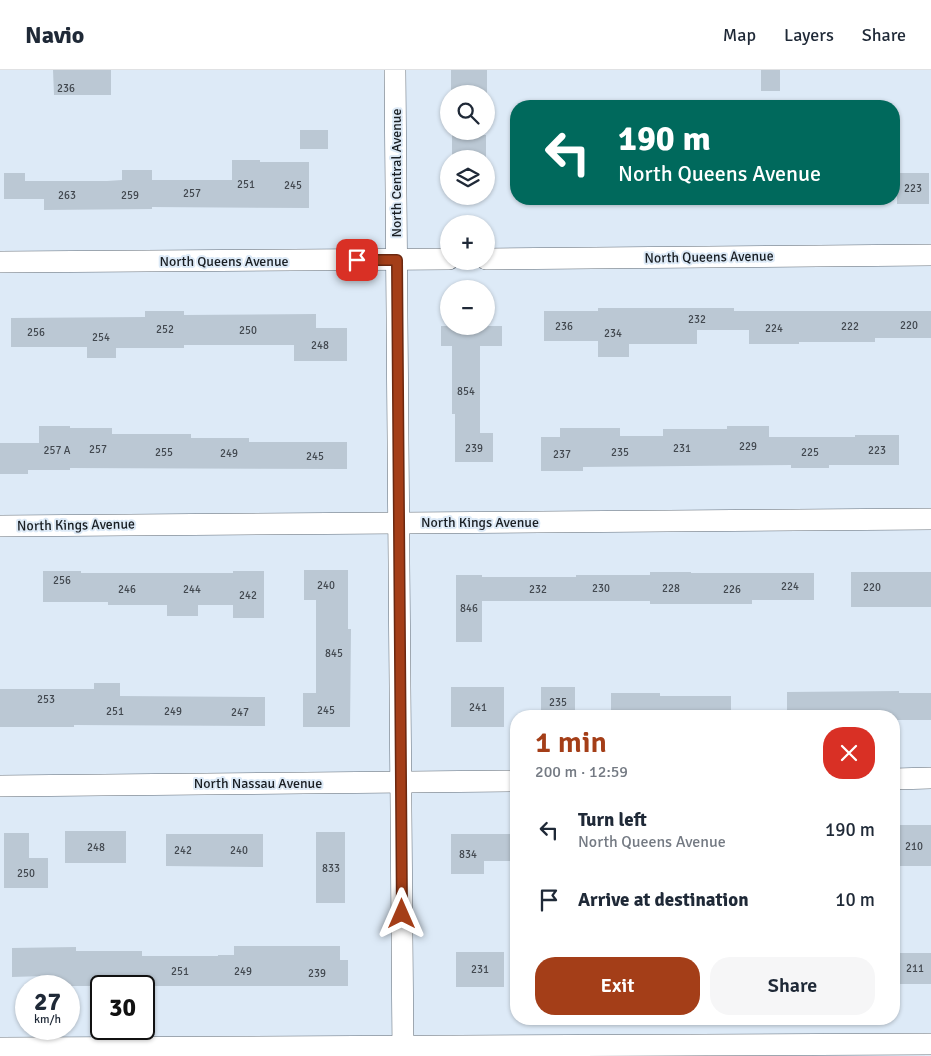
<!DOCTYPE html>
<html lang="en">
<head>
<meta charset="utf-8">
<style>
  body { margin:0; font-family:Signika,sans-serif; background:#f6f6f7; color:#1f2937; height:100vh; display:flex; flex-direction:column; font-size:19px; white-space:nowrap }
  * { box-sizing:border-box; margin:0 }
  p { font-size:16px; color:#747a83 }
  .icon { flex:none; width:28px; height:28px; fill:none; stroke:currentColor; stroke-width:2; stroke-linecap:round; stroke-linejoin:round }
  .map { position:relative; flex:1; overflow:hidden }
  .sheet { position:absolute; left:510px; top:640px; width:390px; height:315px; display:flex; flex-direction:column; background:#fff; border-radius:20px; box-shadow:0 1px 4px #0004 }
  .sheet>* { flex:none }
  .banner { position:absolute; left:510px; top:30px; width:390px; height:105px; border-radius:20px; box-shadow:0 1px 4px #0004; background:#00695c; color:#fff; overflow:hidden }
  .controls { position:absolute; left:440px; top:15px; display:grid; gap:10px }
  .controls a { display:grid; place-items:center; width:55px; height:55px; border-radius:50%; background:#fff; box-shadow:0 1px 4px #0004; font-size:25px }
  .speed { position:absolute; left:15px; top:905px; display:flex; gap:10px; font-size:25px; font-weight:700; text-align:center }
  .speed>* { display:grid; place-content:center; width:65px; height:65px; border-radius:50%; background:#fff; box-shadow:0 1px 4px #0004; line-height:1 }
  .speed small { font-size:12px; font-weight:400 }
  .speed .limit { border:2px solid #111; border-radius:8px; background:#fff; color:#111 }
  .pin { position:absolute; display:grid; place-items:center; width:42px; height:42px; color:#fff; margin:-21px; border-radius:10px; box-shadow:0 2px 8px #0006 }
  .me { position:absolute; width:55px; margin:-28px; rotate:0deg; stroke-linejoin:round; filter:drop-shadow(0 0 4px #0008) }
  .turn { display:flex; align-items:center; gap:18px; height:105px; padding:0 25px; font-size:22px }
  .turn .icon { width:65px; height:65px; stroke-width:2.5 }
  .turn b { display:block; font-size:35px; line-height:42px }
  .round { display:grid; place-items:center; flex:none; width:52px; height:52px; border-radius:20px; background:#f6f6f7 }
  .summary { display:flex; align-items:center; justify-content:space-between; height:85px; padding:0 25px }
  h1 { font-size:30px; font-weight:600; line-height:38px; color:#a43e18 }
  .cta { display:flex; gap:10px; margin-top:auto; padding:10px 25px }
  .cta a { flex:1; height:58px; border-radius:20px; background:#a43e18; color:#fff; font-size:20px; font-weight:600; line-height:58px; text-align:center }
  .cta a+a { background:#f6f6f7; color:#1f2937 }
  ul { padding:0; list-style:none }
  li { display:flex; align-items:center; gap:15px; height:70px; padding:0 25px }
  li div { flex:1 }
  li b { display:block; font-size:19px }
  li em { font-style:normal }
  header { display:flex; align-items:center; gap:30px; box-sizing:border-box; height:70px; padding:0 25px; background:#fff; border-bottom:1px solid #e0e1e3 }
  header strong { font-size:24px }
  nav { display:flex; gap:28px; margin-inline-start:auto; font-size:18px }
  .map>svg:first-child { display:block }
  .building { fill:#bbc8d4 }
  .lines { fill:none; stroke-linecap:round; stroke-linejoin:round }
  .street-casing { stroke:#606b76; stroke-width:22 }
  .street { stroke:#fff; stroke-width:21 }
  .route-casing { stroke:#6b2810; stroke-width:12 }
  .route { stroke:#a43e18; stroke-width:9 }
  .labels { text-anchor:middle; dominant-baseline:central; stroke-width:4; stroke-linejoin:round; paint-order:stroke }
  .number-label { font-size:11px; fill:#42484f }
  .street-label { font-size:14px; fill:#191e23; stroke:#ddeaf7 }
</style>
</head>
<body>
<header>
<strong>Navio</strong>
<nav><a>Map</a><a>Layers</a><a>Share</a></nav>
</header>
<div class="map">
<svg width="931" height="986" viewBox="0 0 931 986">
  <rect width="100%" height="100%" fill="#ddeaf7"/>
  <g class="building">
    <path d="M53,0H111V25H54Z"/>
    <rect x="451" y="0" width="36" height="24"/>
    <rect x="761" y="0" width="19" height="21"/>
    <rect x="300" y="60" width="28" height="19"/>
    <rect x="452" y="65" width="34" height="24"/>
    <path d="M232,90H260V92H309V138L152,137V139L44,140V129H4V103H25V111H107L122,110V100H152V110H232Z"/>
    <rect x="897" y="103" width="32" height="31"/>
    <path d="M598,238H734V241H931V268H875V272H799V274H749V260H697V274H629V287H598V271H544V241H598Z"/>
    <path d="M145,241H184V245L316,244V258H347V291H294V275H184V278H116V288H87V277H11V248L145,247Z"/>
    <path d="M441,256H502V276H480V363H493V392H455V344H452V276H441Z"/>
    <path d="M39,356H70V358H112V364H191V368H249V372H347V399L70,398V400H28V404H0V373H39Z"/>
    <path d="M727,356H769V367H855V365H899V395H829V398H791V395L583,397V401H541V367H560V358H620V366H663V359H727Z"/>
    <path d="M304,500H348V559H351L350,657H303V623H316V530H304Z"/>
    <path d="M43,501H81V503H233V501H264V548H233V535H198V546H167V535H108V532H43Z"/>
    <path d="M650,502H691V503H814V530H752V534H650V531H482V572H456V505H482V507H576V505H650Z"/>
    <rect x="851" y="502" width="80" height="35"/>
    <path d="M94,613H120V626L265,627V656L74,655V657H0V619H94Z"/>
    <rect x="451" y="617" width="53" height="40"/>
    <rect x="541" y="617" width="34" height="29"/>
    <path d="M899,621V623H931V650H894V646H787V622Z"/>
    <path d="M611,623H660V626H731V646H611Z"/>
    <rect x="896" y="755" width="35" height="41"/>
    <rect x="65" y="761" width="61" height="32"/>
    <rect x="316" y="762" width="29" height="71"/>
    <path d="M4,763H29V788H48V818H4Z"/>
    <path d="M166,764H263V797L166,796Z"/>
    <path d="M451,764H516V791H484V804H451Z"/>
    <path d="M234,876H340V890H348V916H44V906L12,907V878L76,877V881H142V886H218V885H234Z"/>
    <rect x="456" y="882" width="48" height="35"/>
    <rect x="899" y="883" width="32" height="31"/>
  </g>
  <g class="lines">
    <defs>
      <g id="street">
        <path d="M395,0L403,986"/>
        <path d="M486,189L931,185"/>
        <path d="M0,192L449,189"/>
        <path d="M0,456L931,449"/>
        <path d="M894,709L931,708"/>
        <path d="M0,716L516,711"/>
        <path d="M0,978L931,974"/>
      </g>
    </defs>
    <use href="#street" class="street-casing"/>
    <use href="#street" class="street"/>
  </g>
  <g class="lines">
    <defs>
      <path id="route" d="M357,190H397L402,844"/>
    </defs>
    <use href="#route" class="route-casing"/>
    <use href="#route" class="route"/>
  </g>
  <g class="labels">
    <g class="number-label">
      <text x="66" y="18">236</text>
      <text x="246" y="114">251</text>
      <text x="293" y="115">245</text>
      <text x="913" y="118">223</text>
      <text x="192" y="123">257</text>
      <text x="67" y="125">263</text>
      <text x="130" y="125">259</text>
      <text x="697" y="249">232</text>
      <text x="909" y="255">220</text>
      <text x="564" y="256">236</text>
      <text x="850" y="256">222</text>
      <text x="774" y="258">224</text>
      <text x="165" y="259">252</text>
      <text x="248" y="260">250</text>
      <text x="36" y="262">256</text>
      <text x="613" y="263">234</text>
      <text x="101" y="267">254</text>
      <text x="320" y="275">248</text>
      <text x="466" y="321">854</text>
      <text x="748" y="376">229</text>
      <text x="474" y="378">239</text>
      <text x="682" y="378">231</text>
      <text x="98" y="379">257</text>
      <text x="57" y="380">257 A</text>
      <text x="877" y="380">223</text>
      <text x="164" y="382">255</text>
      <text x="620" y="382">235</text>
      <text x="810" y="382">225</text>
      <text x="229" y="383">249</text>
      <text x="562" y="384">237</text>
      <text x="315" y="386">245</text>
      <text x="62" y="510">256</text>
      <text x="326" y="515">240</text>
      <text x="790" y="516">224</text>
      <text x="872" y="517">220</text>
      <text x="601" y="518">230</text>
      <text x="671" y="518">228</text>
      <text x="127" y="519">246</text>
      <text x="192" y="519">244</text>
      <text x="538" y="519">232</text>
      <text x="732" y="519">226</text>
      <text x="248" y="525">242</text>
      <text x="469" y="538">846</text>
      <text x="334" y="583">845</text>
      <text x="46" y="629">253</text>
      <text x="558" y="632">235</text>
      <text x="478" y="637">241</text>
      <text x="326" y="640">245</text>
      <text x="115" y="641">251</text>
      <text x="173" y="641">249</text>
      <text x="240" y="642">247</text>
      <text x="914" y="776">210</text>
      <text x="96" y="777">248</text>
      <text x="183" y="780">242</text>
      <text x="239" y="780">240</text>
      <text x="468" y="784">834</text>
      <text x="331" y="798">833</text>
      <text x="26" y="803">250</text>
      <text x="915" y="898">211</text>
      <text x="480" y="899">231</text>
      <text x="180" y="901">251</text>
      <text x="243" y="901">249</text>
      <text x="317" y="903">239</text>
    </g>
    <g class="street-label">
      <text transform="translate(396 103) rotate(-90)">North Central Avenue</text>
      <text transform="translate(709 187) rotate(-1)">North Queens Avenue</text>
      <text x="224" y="191">North Queens Avenue</text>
      <text x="480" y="452">North Kings Avenue</text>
      <text transform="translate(76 455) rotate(-1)">North Kings Avenue</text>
      <text x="258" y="713">North Nassau Avenue</text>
    </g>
  </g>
</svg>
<div class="controls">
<a><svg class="icon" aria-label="search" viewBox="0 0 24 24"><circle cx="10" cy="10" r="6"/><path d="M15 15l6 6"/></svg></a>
<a><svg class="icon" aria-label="layers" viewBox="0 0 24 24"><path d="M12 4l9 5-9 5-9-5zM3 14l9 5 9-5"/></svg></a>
<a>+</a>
<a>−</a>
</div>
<div class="speed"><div>27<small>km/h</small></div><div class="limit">30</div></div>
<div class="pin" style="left:357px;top:190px;background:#d93025"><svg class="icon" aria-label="arrive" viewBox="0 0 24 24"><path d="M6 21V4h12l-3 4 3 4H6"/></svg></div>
<svg class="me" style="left:402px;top:844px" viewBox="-20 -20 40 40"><path d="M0-17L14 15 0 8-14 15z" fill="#a43e18" stroke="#fff" stroke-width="4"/></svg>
<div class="banner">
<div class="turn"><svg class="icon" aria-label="left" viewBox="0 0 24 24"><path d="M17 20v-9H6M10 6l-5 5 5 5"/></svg><div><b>190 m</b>North Queens Avenue</div></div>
</div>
<section class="sheet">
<div class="summary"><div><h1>1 min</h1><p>200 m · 12:59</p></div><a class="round" style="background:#d93025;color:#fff"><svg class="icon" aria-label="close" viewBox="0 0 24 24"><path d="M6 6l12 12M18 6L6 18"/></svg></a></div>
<ul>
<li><svg class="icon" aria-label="left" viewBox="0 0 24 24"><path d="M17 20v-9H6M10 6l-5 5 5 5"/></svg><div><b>Turn left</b><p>North Queens Avenue</p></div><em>190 m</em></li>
<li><svg class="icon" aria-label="arrive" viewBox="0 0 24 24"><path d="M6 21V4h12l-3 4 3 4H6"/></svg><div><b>Arrive at destination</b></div><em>10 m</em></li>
</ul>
<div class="cta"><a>Exit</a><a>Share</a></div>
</section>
</div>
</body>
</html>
